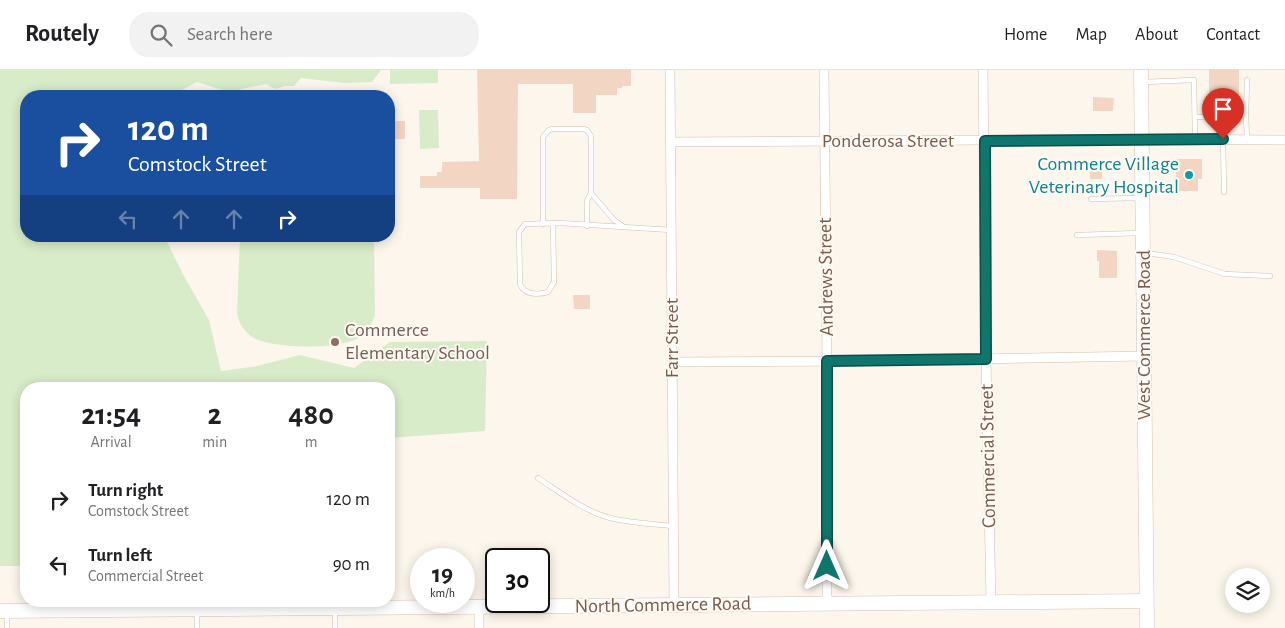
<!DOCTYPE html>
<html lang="en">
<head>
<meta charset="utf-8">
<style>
  body { margin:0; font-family:"Alegreya Sans",sans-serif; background:#f2f2f2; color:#202124; height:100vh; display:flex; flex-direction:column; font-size:19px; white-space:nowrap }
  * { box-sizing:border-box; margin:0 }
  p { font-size:16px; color:#757577 }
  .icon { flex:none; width:28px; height:28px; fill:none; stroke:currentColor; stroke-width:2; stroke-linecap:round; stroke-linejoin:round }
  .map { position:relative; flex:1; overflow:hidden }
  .drawer { position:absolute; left:20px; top:312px; width:375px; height:225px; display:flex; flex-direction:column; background:#fff; border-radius:20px; box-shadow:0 2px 12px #0003 }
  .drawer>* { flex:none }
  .guide { position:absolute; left:20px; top:20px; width:375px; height:152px; border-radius:20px; box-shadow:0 2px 12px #0003; background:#1a4fa0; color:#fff; overflow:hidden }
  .fabs { position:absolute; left:1225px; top:498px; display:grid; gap:10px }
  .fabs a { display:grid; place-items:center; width:45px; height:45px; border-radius:50%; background:#fff; box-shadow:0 2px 12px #0003; font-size:25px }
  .speed { position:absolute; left:410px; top:478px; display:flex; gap:10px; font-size:25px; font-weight:700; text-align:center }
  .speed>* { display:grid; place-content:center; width:65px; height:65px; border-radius:50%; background:#fff; box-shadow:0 2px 12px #0003; line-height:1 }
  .speed small { font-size:12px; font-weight:400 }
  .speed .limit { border:2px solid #111; border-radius:8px; background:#fff; color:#111 }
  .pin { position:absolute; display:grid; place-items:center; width:42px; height:42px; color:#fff; margin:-51px -21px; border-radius:50% 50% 50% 0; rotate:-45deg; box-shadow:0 0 5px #0007 }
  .pin .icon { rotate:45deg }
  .me { position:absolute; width:55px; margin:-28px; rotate:0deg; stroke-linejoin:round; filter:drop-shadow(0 0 4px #0008) }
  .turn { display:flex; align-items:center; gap:18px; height:105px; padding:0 25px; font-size:22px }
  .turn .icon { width:65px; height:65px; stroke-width:2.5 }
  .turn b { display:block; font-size:35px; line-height:42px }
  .lanes { display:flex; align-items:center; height:48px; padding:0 25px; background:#0003; justify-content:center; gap:25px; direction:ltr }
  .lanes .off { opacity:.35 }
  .eta { display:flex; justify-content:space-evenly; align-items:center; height:85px; text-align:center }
  .eta b { font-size:30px; font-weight:600; line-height:35px }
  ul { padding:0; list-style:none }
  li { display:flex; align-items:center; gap:15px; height:65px; padding:0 25px }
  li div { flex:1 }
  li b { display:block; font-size:19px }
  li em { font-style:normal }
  header { display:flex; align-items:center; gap:30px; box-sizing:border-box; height:70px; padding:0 25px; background:#fff; border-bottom:1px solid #e0e0e0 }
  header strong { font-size:24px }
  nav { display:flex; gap:28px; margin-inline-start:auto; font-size:18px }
  .search { width:350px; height:45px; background:#f2f2f2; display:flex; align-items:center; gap:12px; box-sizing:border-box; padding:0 18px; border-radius:20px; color:#757577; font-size:19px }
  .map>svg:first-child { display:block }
  .green { fill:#d8ecc9 }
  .building { fill:#f3d5c3 }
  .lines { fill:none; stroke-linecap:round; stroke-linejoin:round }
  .lane-casing { stroke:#d1beb0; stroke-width:5.5 }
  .street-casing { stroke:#d1beb0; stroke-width:10 }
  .secondary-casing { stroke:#d6c0b0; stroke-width:15 }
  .lane { stroke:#fff; stroke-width:4.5 }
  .street { stroke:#fff; stroke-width:9 }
  .secondary { stroke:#fff; stroke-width:14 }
  .route-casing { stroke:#0a4d48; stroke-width:12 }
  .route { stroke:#0f766e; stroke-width:9 }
  .culture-dot { fill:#0f9aa8; stroke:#fffaf3; stroke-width:2 }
  .education-dot { fill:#8d6e63; stroke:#fffaf3; stroke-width:2 }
  .labels { text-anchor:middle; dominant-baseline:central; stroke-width:4; stroke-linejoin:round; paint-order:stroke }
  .street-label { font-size:20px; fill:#7a5c4d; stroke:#fffaf3 }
  .culture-label { font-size:20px; fill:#0d838f; stroke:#fffaf3; text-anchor:end }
  .education-label { font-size:20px; fill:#785e54; stroke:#fffaf3; text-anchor:start }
</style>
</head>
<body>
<header>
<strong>Routely</strong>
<div class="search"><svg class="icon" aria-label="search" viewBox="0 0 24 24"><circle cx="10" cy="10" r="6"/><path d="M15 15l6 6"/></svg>Search here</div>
<nav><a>Home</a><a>Map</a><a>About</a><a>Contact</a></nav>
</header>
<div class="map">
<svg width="1285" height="558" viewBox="0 0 1285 558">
  <rect width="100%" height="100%" fill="#fdf6ec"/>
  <g class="green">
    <path d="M0,0H381L372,12L345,13L301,8L294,16H285L275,19L266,14L228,22L197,12L182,20L181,26H26V166H164L184,206L209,250L221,301L257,296L300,285L354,298L390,272L487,271L485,361L389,368V319H26V496H0Z"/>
    <path d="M390,0H438V13L390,14Z"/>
    <path d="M419,40H438L439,78L420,79Z"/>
    <path d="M240,166H374L375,245C372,253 369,260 363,265C345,281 274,279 254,268C244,262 239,254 237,243Z"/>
  </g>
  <g class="building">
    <path d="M477,0H631V16H622V18H617V25H596V43H573V14H518L517,129H480V118H420V106H437V102H442V92L479,91Z"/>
    <path d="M1209,0H1239V33L1209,34Z"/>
    <path d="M1093,27L1114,28L1113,41H1093Z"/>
    <rect x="392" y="51" width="13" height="18"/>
    <path d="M1172,89H1202V109H1198V121H1176V101H1172Z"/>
    <rect x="1090" y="95" width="12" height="14"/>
    <path d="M1097,180L1117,181V208H1099V191H1097Z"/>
    <path d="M573,225H590V239H574Z"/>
  </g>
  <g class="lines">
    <defs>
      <g id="lane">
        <path d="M1144,12L1194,10L1195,69"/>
        <path d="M1246,45L1247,10"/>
        <path d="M1195,47L1246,45L1247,70"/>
        <path d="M1223,69L1224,122"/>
        <path d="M591,123L614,150L624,157"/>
        <path d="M1091,129L1139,128"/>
        <path d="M543,154V67L549,60L553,59H583L587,60L591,66V123L587,131V156"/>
        <path d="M553,154L554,212L548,222C538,225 524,225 520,214L519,162L525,154L560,153L671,160"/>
        <path d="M1077,165L1140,163"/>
        <path d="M1146,183L1174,187L1225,204L1270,206"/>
        <path d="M538,408C561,423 584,441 610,448C631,453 652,454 673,456"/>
        <path d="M335,539V558"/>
        <path d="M197,541V558"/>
        <path d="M7,542V558"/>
      </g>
      <g id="street">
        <path d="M670,0L674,536"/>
        <path d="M824,0L827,291V534"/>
        <path d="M983,0L986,289L991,532"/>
        <path d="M670,72L1141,69L1285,70"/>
        <path d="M672,292L866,291L1145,286"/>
        <path d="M479,537V558"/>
      </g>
      <g id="secondary">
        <path d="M1141,0L1147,558"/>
        <path d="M0,541L1146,531"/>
      </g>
    </defs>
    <use href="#lane" class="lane-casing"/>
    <use href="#street" class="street-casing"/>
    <use href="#secondary" class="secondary-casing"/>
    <use href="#lane" class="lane"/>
    <use href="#street" class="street"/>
    <use href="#secondary" class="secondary"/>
  </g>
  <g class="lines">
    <defs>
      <path id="route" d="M827,496V291L986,289L985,71L1223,69"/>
    </defs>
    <use href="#route" class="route-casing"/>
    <use href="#route" class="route"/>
  </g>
  <circle class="culture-dot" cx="1189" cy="105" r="5"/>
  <circle class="education-dot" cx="335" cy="272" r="5"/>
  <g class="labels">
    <g class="street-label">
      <text x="888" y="71">Ponderosa Street</text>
      <text transform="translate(826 207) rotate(-91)">Andrews Street</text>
      <text transform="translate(1144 265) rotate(-90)">West Commerce Road</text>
      <text transform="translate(672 268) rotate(-90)">Farr Street</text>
      <text transform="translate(988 386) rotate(-91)">Commercial Street</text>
      <text transform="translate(663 535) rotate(-1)">North Commerce Road</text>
    </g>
    <g class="culture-label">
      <text x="1179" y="94">Commerce Village<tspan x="1179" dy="23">Veterinary Hospital</tspan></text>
    </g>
    <g class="education-label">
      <text x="345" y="260">Commerce<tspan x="345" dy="23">Elementary School</tspan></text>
    </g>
  </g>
</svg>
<div class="fabs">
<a><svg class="icon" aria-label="layers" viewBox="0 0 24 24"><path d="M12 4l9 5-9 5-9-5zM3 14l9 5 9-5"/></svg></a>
</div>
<div class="speed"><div>19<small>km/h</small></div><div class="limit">30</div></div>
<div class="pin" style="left:1223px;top:69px;background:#d93025"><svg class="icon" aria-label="arrive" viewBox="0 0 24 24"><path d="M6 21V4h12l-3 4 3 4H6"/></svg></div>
<svg class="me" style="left:827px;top:496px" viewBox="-20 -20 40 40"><path d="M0-17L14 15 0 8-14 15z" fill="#0f766e" stroke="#fff" stroke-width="4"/></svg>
<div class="guide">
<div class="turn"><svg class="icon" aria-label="right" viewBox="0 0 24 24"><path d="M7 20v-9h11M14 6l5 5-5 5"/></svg><div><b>120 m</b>Comstock Street</div></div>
<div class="lanes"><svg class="icon off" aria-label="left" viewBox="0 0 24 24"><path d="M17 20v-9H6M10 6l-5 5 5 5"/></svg><svg class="icon off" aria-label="ahead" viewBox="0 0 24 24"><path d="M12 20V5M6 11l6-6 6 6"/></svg><svg class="icon off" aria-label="ahead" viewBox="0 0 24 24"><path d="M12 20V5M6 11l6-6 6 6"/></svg><svg class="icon" aria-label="right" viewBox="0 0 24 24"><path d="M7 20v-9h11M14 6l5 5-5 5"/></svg></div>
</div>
<section class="drawer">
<div class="eta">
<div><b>21:54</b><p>Arrival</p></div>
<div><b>2</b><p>min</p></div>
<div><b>480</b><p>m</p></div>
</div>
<ul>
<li><svg class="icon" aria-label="right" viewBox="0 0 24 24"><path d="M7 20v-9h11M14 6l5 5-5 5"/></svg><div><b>Turn right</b><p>Comstock Street</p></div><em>120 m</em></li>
<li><svg class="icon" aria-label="left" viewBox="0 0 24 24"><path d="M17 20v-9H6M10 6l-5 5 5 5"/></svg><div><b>Turn left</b><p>Commercial Street</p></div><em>90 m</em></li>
</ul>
</section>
</div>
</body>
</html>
